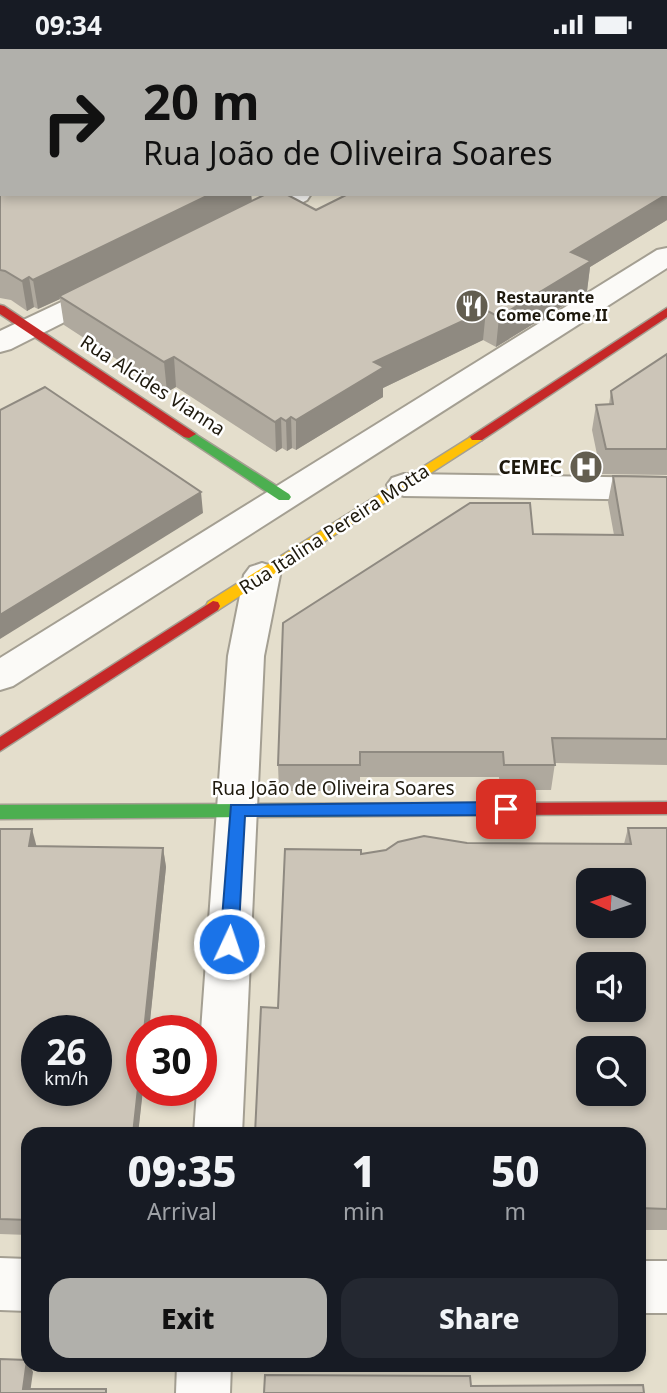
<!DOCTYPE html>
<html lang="en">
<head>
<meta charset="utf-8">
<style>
  body { margin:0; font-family:"Noto Sans",sans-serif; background:#242831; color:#f1f3f6; height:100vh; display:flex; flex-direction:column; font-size:26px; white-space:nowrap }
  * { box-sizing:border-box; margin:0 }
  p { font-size:23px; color:#9ea1a6 }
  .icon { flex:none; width:38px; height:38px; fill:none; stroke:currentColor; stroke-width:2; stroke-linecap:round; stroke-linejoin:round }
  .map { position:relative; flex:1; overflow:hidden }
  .sheet { position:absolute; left:21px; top:1078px; width:625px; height:245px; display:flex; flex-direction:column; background:#171b24; border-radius:21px; box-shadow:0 4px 10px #0003 }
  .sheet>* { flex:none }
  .banner { position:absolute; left:0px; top:0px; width:668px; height:147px; box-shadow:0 4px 10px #0003; background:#b1b0ab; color:#111; overflow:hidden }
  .needle { width:46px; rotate:273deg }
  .buttons { position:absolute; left:576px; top:819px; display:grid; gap:14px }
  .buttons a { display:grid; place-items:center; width:70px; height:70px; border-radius:14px; background:#171b24; box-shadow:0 4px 10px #0003; font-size:35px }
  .speed { position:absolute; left:21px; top:966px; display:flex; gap:14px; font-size:35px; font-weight:700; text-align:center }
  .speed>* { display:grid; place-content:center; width:91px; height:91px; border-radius:50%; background:#171b24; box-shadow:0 4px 10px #0003; line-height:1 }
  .speed small { font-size:18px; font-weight:400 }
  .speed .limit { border:10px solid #d22; background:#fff; color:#111 }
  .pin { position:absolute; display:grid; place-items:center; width:60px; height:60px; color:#fff; margin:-30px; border-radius:14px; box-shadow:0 4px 10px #0006 }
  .me { position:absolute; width:77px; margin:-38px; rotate:3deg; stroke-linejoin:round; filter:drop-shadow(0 0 5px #0008) }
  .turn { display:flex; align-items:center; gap:24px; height:147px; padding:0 28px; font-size:32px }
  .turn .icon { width:91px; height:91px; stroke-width:2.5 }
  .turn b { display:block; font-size:49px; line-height:60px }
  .eta { display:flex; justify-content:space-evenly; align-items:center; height:119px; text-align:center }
  .eta b { font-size:42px; font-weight:800; line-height:49px }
  .primary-button { display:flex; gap:14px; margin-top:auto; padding:14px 28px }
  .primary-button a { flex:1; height:80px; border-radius:21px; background:#b1b0ab; color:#111; font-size:28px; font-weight:800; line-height:80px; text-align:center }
  .primary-button a+a { background:#242831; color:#f1f3f6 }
  .status { display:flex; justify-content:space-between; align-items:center; height:49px; padding:0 35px; background:#171b24; direction:ltr }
  .status svg { height:19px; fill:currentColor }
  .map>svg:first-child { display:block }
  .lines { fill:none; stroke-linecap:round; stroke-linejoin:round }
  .street-casing { stroke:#a49f92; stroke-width:4 }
  .fast-casing { stroke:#a49f92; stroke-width:3 }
  .slow-casing { stroke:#a49f92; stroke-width:3 }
  .jam-casing { stroke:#a49f92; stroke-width:3 }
  .street { fill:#fbfaf7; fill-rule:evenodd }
  .fast { fill:#4caf50; fill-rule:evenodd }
  .slow { fill:#ffc107; fill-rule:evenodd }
  .jam { fill:#c62828; fill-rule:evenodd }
  .wall { fill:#afa99e }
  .shaded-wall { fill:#8f8a81 }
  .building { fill:#ccc5b8; stroke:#8f8a81; stroke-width:2; fill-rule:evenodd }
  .route { fill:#1a73e8; stroke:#114b97; stroke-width:2 }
  .labels { text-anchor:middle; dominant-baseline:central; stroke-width:5; stroke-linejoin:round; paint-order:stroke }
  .far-poi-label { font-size:16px; font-weight:bold; fill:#1e190d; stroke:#fff; text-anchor:start }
  .street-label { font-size:19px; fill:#1e190d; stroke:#fff }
  .poi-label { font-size:19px; font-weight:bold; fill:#1e190d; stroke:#fff; text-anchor:end }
</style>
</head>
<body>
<div class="status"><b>09:34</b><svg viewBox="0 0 49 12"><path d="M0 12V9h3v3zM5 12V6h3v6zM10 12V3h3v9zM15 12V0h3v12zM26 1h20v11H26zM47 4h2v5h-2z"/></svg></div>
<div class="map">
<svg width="667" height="1344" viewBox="0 0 667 1344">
  <rect width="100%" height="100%" fill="#e4decc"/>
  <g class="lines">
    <defs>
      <g id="street">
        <rect x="210" y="0" width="22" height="2"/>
        <path d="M482,0H504L505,2H482Z"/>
        <path d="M0,73H2L0,89Z"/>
        <path d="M277,145H311L307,151C287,161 259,182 237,177L233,171L237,165Z"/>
        <path d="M667,199V219L13,637L0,641V609L657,201Z"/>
        <path d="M108,231L118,234L122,240L118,246L11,300L0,303V282Z"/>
        <path d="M404,425L667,429V451L404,447L392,443L387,436L392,429Z"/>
        <path d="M262,514L274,518L280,526L264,607L242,1085H194L197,1041H201V982L228,607L244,526L250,518Z"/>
        <path d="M0,1209L28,1210V1262L0,1261Z"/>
        <rect x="639" y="1212" width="28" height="52"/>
        <path d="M177,1316H231L230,1344H176Z"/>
      </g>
      <g id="fast">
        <rect x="0" y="63" width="2" height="6"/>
        <path d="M189,381L289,445L291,448L289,451H279L184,388V382Z"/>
        <path d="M493,754L499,755L501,760L499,765L493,766L0,770V756Z"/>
      </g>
      <path id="slow" d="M477,384L482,385V391L218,561H208L206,557L208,553Z"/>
      <g id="jam">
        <path d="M0,256L4,257L196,385L189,389L184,388L0,265Z"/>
        <path d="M667,259V268L482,391H472L470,388Z"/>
        <path d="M213,552L218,553L220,557L218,561L0,702V688Z"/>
        <path d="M667,753V765L493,766L487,765L485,760L487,755L493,754Z"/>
      </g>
    </defs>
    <use href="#street" class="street-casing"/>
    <use href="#fast" class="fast-casing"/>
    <use href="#slow" class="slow-casing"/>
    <use href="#jam" class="jam-casing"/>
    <use href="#street" class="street"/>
    <use href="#fast" class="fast"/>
    <use href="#slow" class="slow"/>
    <use href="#jam" class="jam"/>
  </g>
  <g class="wall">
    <path d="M0,0H165L164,2H2V51H0Z"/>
    <path d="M531,0H667V171L590,218L587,242L496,298L483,291L383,339V348L296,401L292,399L287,402L282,399L276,403L176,338L167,343L64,276L60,250L38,260L34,258L27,262L11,251L0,249V104H2V145H251L252,152L266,145H286L316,161L348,145H667V2H531Z"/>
    <path d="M667,305V426L601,425L592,381L596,356L609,355L611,342Z"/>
    <path d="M613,427L667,428V716L555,714L551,741H500L499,728H360V742H279L278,716L533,485L614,486L608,453Z"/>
    <path d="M628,779H667V1181H639V1085L278,959L361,805L467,794L624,795Z"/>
    <path d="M0,780L37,797L163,799L166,818L138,1085H28V1186L0,1185Z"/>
  </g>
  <g class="shaded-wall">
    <path d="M211,145H251L252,155L59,247L60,250L38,260L33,231Z"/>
    <path d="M667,145V171L590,218L587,242L496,298L499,268L571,203Z"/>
    <path d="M29,228L34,258L27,262L22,232Z"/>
    <path d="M486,261L483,291L383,339V348L296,401V371L374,313Z"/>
    <path d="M174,308L176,338L167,343L164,313Z"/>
    <path d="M291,368L292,399L287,402L286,372Z"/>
    <path d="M281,369L282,399L276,403L275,373Z"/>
    <path d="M201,443L203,464L0,590V566Z"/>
    <path d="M32,780L37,799L29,797Z"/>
    <path d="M163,799L166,818L149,982H144Z"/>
    <path d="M142,1002V1041H143L138,1085H133Z"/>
    <path d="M27,1311L28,1316H30L33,1323L30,1344L23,1340Z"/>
  </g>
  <g class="building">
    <path d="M0,0H156L155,2H2V23H0Z"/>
    <rect x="249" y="0" width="206" height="2"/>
    <path d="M539,0H667V145L571,203L591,212L499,268L486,261L374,313L384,318L296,371L291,368L286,372L281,369L275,373L174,308L164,313L59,247L266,145H286L316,161L348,145H667V2H539Z"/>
    <path d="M0,104H2V145H211L33,231L29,228L22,232L5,222L0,221Z"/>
    <path d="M667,305V400H606L596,356L613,355L611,342Z"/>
    <path d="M45,338L201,443L0,566V361Z"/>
    <path d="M613,427L667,428V690L552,689L555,716H504L503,703H360V716H278L283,574L470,454H530L533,485L623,486Z"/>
    <path d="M628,779H667V1160L639,1159V1085H255L261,958L278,959L285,800L361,801V805L386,801L398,793L424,787L467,794L631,795ZM588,831H634V877H588ZM588,915H634V961H588ZM588,999H634V1045H588Z"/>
    <path d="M0,780H32L29,797L163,799L144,982H142V1002L133,1085H28V1171L0,1170ZM37,982H96V1041H37Z"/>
    <path d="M0,1310L27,1311L23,1340H106V1344H0Z"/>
    <path d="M265,1326L470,1327L471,1337L643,1336L644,1344H264Z"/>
  </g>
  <path class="route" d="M506,753L512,755L514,760L512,764L506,766L245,767L238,895L235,901L229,903L223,901L220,895L231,756Z"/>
  <defs>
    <symbol id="restaurant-disc" viewBox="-11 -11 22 22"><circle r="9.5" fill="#635e50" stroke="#fff"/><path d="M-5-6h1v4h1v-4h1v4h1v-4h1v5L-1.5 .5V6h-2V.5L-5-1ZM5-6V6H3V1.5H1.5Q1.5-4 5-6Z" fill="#fff"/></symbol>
    <symbol id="hospital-disc" viewBox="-11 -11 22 22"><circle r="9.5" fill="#635e50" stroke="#fff"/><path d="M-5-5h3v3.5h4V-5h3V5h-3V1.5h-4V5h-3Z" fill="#fff"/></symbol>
  </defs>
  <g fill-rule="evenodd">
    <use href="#restaurant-disc" x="453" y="238" width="38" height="38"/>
    <use href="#hospital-disc" x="567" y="399" width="38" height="38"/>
  </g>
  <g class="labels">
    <g class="far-poi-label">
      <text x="496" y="248">Restaurante<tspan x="496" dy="18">Come Come II</tspan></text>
    </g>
    <g class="street-label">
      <text transform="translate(153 336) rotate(33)">Rua Alcides Vianna</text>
      <text transform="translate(334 480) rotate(-33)">Rua Italina Pereira Motta</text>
      <text x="333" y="739">Rua João de Oliveira Soares</text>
    </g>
    <g class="poi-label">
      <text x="562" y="418">CEMEC</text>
    </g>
  </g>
</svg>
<div class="buttons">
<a><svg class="needle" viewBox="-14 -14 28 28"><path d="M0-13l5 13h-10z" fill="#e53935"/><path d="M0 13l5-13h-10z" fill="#9ea1a6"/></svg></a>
<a><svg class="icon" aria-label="sound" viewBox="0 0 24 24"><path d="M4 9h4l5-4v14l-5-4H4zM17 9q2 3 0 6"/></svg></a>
<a><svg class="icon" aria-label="search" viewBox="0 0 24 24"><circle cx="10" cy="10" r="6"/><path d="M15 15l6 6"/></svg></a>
</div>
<div class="speed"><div>26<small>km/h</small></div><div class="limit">30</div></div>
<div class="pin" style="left:506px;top:760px;background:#d93025"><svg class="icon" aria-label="arrive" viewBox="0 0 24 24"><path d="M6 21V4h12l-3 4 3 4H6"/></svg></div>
<svg class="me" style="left:229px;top:895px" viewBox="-20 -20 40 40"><circle r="17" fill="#1a73e8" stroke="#fff" stroke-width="3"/><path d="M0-11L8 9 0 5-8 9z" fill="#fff"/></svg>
<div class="banner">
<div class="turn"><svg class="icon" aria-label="right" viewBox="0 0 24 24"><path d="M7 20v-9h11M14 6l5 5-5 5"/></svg><div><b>20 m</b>Rua João de Oliveira Soares</div></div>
</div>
<section class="sheet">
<div class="eta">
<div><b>09:35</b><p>Arrival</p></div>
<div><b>1</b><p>min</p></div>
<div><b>50</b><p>m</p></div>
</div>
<div class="primary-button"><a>Exit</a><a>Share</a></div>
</section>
</div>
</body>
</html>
